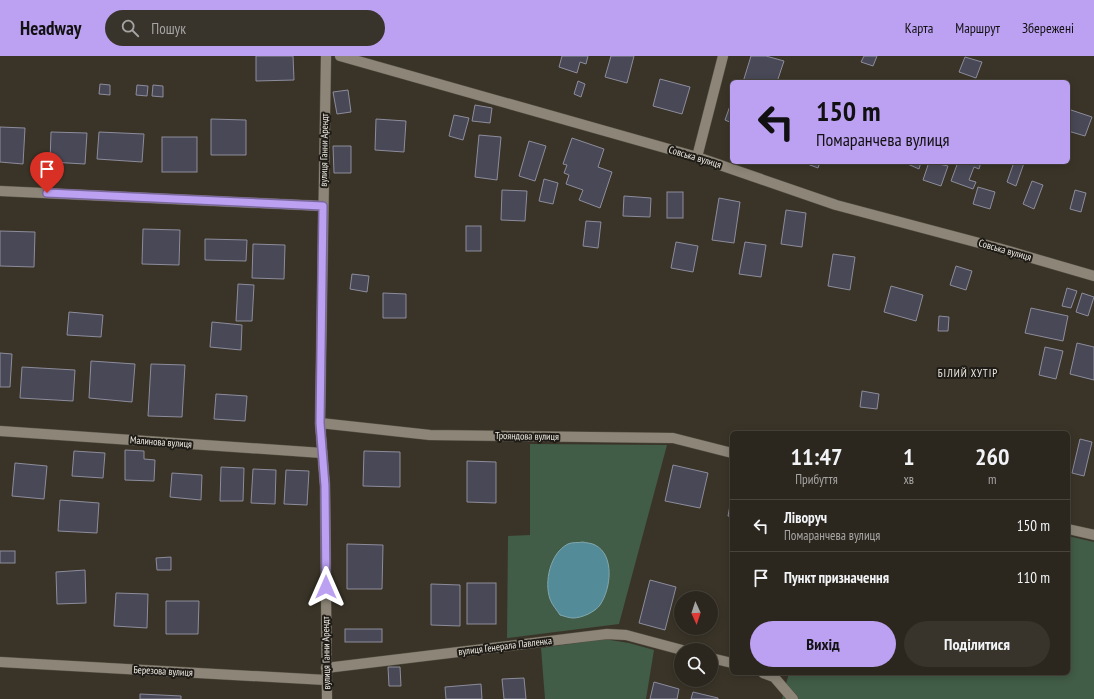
<!DOCTYPE html>
<html lang="uk">
<head>
<meta charset="utf-8">
<style>
  body { margin:0; font-family:"PT Sans Narrow",sans-serif; background:#38332b; color:#f1f3f6; height:100vh; display:flex; flex-direction:column; font-size:15px; white-space:nowrap }
  * { box-sizing:border-box; margin:0 }
  p { font-size:13px; color:#a6a5a4 }
  .icon { flex:none; width:22px; height:22px; fill:none; stroke:currentColor; stroke-width:2; stroke-linecap:round; stroke-linejoin:round }
  .map { position:relative; flex:1; overflow:hidden }
  .panel { position:absolute; left:730px; top:375px; width:340px; height:244px; display:flex; flex-direction:column; background:#2c271e; border-radius:6px; box-shadow:0 2px 10px #0003,0 0 0 1px #48443c }
  .panel>* { flex:none }
  .top-card { position:absolute; left:730px; top:24px; width:340px; height:84px; border-radius:6px; box-shadow:0 2px 10px #0003,0 0 0 1px #48443c; background:#bca0f2; color:#111; overflow:hidden }
  .needle { width:26px; rotate:177deg }
  .buttons { position:absolute; left:674px; top:535px; display:grid; gap:8px }
  .buttons a { display:grid; place-items:center; width:44px; height:44px; border-radius:50%; background:#2c271e; box-shadow:0 2px 10px #0003,0 0 0 1px #48443c; font-size:20px }
  .pin { position:absolute; display:grid; place-items:center; width:34px; height:34px; color:#fff; margin:-41px -17px; border-radius:50% 50% 50% 0; rotate:-45deg; box-shadow:0 0 4px #0007 }
  .pin .icon { rotate:45deg }
  .me { position:absolute; width:44px; margin:-22px; rotate:0deg; stroke-linejoin:round; filter:drop-shadow(0 0 3px #0008) }
  .turn { display:flex; align-items:center; gap:14px; height:84px; padding:0 20px; font-size:18px }
  .turn .icon { width:52px; height:52px; stroke-width:2.5 }
  .turn b { display:block; font-size:28px; line-height:34px }
  .eta { display:flex; justify-content:space-evenly; align-items:center; height:68px; text-align:center }
  .eta b { font-size:24px; font-weight:700; line-height:28px }
  .action { display:flex; gap:8px; margin-top:auto; padding:8px 20px }
  .action a { flex:1; height:46px; border-radius:24px; background:#bca0f2; color:#111; font-size:16px; font-weight:700; line-height:46px; text-align:center }
  .action a+a { background:#38332b; color:#f1f3f6 }
  ul { padding:0; list-style:none }
  li { display:flex; align-items:center; gap:12px; height:52px; padding:0 20px; border-top:1px solid #48443c }
  li div { flex:1 }
  li b { display:block; font-size:15px }
  li em { font-style:normal }
  header { display:flex; align-items:center; gap:24px; box-sizing:border-box; height:56px; padding:0 20px; background:#bca0f2; color:#111 }
  header strong { font-size:19px }
  nav { display:flex; gap:22px; margin-inline-start:auto; font-size:14px }
  .search { width:280px; height:36px; background:#38332b; display:flex; align-items:center; gap:10px; box-sizing:border-box; padding:0 14px; border-radius:22px; color:#a6a5a4; font-size:15px }
  .map>svg:first-child { display:block }
  .green { fill:#415c47 }
  .water { fill:#548b98; stroke:#82a8ae }
  .building { fill:#494856; stroke:#8d8c9c }
  .lines { fill:none; stroke-linecap:round; stroke-linejoin:round }
  .minor-casing { stroke:#575247; stroke-width:11 }
  .minor { stroke:#8d8678; stroke-width:10 }
  .route-casing { stroke:#7a689d; stroke-width:10 }
  .route { stroke:#bca0f2; stroke-width:7 }
  .labels { text-anchor:middle; dominant-baseline:central; stroke-width:4; stroke-linejoin:round; paint-order:stroke }
  .street-label { font-size:10px; fill:#efebe3; stroke:#1f1c17 }
  .neighbourhood-label { font-size:11px; letter-spacing:1px; fill:#efebe3; stroke:#1f1c17 }
</style>
</head>
<body>
<header>
<strong>Headway</strong>
<div class="search"><svg class="icon" aria-label="search" viewBox="0 0 24 24"><circle cx="10" cy="10" r="6"/><path d="M15 15l6 6"/></svg>Пошук</div>
<nav><a>Карта</a><a>Маршрут</a><a>Збережені</a></nav>
</header>
<div class="map">
<svg width="1094" height="643" viewBox="0 0 1094 643">
  <rect width="100%" height="100%" fill="#3a3428"/>
  <g class="green">
    <path d="M530,388L667,389L619,568L507,582L508,480L530,479Z"/>
    <path d="M1068,480L1094,486V643H782L789,617H1068Z"/>
    <path d="M604,583L629,587L654,594L646,643H545L541,592Z"/>
  </g>
  <path class="water" d="M583,486C586,487 592,487 595,489C615,499 611,533 600,549C595,556 582,562 573,562C569,562 564,560 560,559C557,554 552,549 550,543C544,526 550,497 568,488C572,486 578,487 583,486Z"/>
  <g class="building">
    <path d="M256,0H293L294,24L256,25Z"/>
    <path d="M562,0H588L586,8L580,6L577,17L559,11Z"/>
    <path d="M611,0H634L627,27L605,21Z"/>
    <path d="M751,0H766L784,5L777,26H743Z"/>
    <path d="M864,0H877L873,10L861,6Z"/>
    <path d="M965,1L982,6L976,22L959,16Z"/>
    <path d="M660,23L690,31L682,58L653,50Z"/>
    <path d="M578,25L585,28L581,41L574,38Z"/>
    <path d="M100,28L110,29V39L99,38Z"/>
    <path d="M137,29L148,30L147,40L136,39Z"/>
    <path d="M153,29L163,30V41L152,40Z"/>
    <path d="M348,34L351,56L337,58L333,36Z"/>
    <path d="M731,47H732V67L725,64Z"/>
    <path d="M475,49L492,52L490,67L472,65Z"/>
    <path d="M1068,53L1092,61L1085,80L1068,75Z"/>
    <path d="M454,59L469,62L463,84L449,80Z"/>
    <path d="M211,63L246,64V99H211Z"/>
    <path d="M376,63L406,65L404,96L375,94Z"/>
    <path d="M0,71L25,72L23,108L0,106Z"/>
    <path d="M51,76L87,77L85,108L50,106Z"/>
    <path d="M99,76L144,78L142,106L97,103Z"/>
    <path d="M479,79L501,81L497,124L475,121Z"/>
    <rect x="162" y="81" width="35" height="35"/>
    <path d="M572,82L604,93L598,111L612,116L600,152L579,144L583,134L566,128L569,119L564,117L567,109L563,108Z"/>
    <path d="M529,85L546,90L535,125L519,120Z"/>
    <path d="M333,90H351V117H334Z"/>
    <path d="M802,106H820L818,112Z"/>
    <path d="M903,106H921L919,113Z"/>
    <path d="M929,106L948,110L941,130L923,124Z"/>
    <path d="M958,106H981L979,113L974,111L969,124L976,126L973,133L951,125Z"/>
    <path d="M1014,106L1024,107L1016,130L1007,126Z"/>
    <path d="M544,123L558,127L553,148L539,145Z"/>
    <path d="M1032,125L1043,129L1034,153L1023,148Z"/>
    <path d="M978,131L995,136L990,153L973,148Z"/>
    <path d="M502,134L527,135L525,165L501,164Z"/>
    <path d="M1075,134L1086,137L1081,156L1070,153Z"/>
    <rect x="667" y="136" width="16" height="26"/>
    <path d="M624,140L651,142L650,161L623,160Z"/>
    <path d="M719,142L740,146L734,187L712,184Z"/>
    <path d="M786,154L806,157L802,191L781,188Z"/>
    <path d="M586,165L601,166L598,192L583,190Z"/>
    <rect x="466" y="170" width="15" height="25"/>
    <path d="M143,173L180,174L179,209L142,208Z"/>
    <path d="M0,175L35,176L34,211L0,210Z"/>
    <path d="M205,183L247,184L246,205L205,204Z"/>
    <path d="M676,186L698,190L693,216L671,212Z"/>
    <path d="M745,186L766,189L761,221L739,218Z"/>
    <path d="M253,188L285,189L284,223L252,222Z"/>
    <path d="M833,198L855,201L850,234L828,230Z"/>
    <path d="M956,210L972,215L966,234L950,229Z"/>
    <path d="M352,218L369,220L367,236L350,233Z"/>
    <path d="M238,228L254,229L252,265H236Z"/>
    <path d="M891,230L923,239L916,265L884,256Z"/>
    <path d="M1067,232L1077,235L1071,252L1062,250Z"/>
    <path d="M383,237L406,238V262H383Z"/>
    <path d="M1082,237L1094,241L1088,260L1076,256Z"/>
    <path d="M1031,252L1068,260L1063,285L1025,277Z"/>
    <path d="M69,256L103,259L101,281L67,279Z"/>
    <path d="M939,260L949,261L948,275H938Z"/>
    <path d="M212,266L242,269L241,294L210,291Z"/>
    <path d="M1077,287L1094,291V324L1070,318Z"/>
    <path d="M1045,291L1063,295L1056,323L1039,319Z"/>
    <path d="M0,297L12,298L10,331H0Z"/>
    <path d="M91,305L135,308L132,346L89,342Z"/>
    <path d="M151,308L185,309L182,361L148,360Z"/>
    <path d="M22,311L75,314L73,345L20,342Z"/>
    <path d="M862,335L879,338L877,353L860,351Z"/>
    <path d="M216,338L247,340L245,365L214,363Z"/>
    <path d="M1080,383L1092,386L1084,420L1072,417Z"/>
    <path d="M125,394L144,395V403L155,404L154,425L125,424Z"/>
    <path d="M74,395L105,397L103,422L72,420Z"/>
    <path d="M364,395L400,396V431L363,430Z"/>
    <path d="M467,405L496,406V447L467,446Z"/>
    <path d="M15,407L47,410L44,443L12,440Z"/>
    <path d="M673,409L708,417L700,452L665,445Z"/>
    <path d="M221,411L244,412L243,445H220Z"/>
    <path d="M253,413L276,414L275,448L251,447Z"/>
    <path d="M286,414L309,415L307,449L284,448Z"/>
    <path d="M172,417L202,419L201,444L170,441Z"/>
    <path d="M732,439V461L728,460Z"/>
    <path d="M60,444L99,447L97,477L58,475Z"/>
    <path d="M347,488L383,489L382,533H347Z"/>
    <rect x="0" y="495" width="15" height="12"/>
    <path d="M171,501V514H157L156,502Z"/>
    <path d="M85,514L86,547L57,548L56,516Z"/>
    <path d="M650,524L676,531L665,574L639,567Z"/>
    <rect x="467" y="527" width="29" height="41"/>
    <path d="M431,528L460,529V570L431,569Z"/>
    <path d="M116,537L148,538L147,572L114,570Z"/>
    <path d="M166,545H199L198,578H166Z"/>
    <rect x="345" y="573" width="37" height="13"/>
    <path d="M388,611H400L401,630H389Z"/>
    <path d="M524,622L526,643H504L502,623Z"/>
    <path d="M654,626L679,633L677,643H650Z"/>
    <path d="M481,628L482,643H446L445,631Z"/>
    <path d="M693,636L718,642V643H691Z"/>
    <path d="M140,638L181,640V643H140Z"/>
  </g>
  <g class="lines">
    <defs>
      <g id="minor">
        <path d="M326,0L320,367L325,430L327,643"/>
        <path d="M340,0L697,101L836,149L998,192L1094,220"/>
        <path d="M697,101L723,0"/>
        <path d="M0,135L323,150"/>
        <path d="M320,367L430,379L673,382L732,397"/>
        <path d="M0,375L322,397"/>
        <path d="M1068,473L1094,479"/>
        <path d="M711,602L732,607"/>
        <path d="M0,606L326,624"/>
        <path d="M326,612L607,578L626,579L682,594"/>
        <path d="M763,617L774,621L793,643"/>
      </g>
    </defs>
    <use href="#minor" class="minor-casing"/>
    <use href="#minor" class="minor"/>
  </g>
  <g class="lines">
    <defs>
      <path id="route" d="M47,137L323,150L320,367L325,430L326,531"/>
    </defs>
    <use href="#route" class="route-casing"/>
    <use href="#route" class="route"/>
  </g>
  <g class="labels">
    <g class="street-label">
      <text transform="translate(324 94) rotate(-89)">вулиця Ганни Арендт</text>
      <text transform="translate(695 101) rotate(17)">Совська вулиця</text>
      <text transform="translate(1005 194) rotate(16)">Совська вулиця</text>
      <text transform="translate(527 380) rotate(1)">Трояндова вулиця</text>
      <text transform="translate(161 386) rotate(4)">Малинова вулиця</text>
      <text transform="translate(505 590) rotate(-7)">вулиця Генерала Павленка</text>
      <text transform="translate(326 597) rotate(-91)">вулиця Ганни Арендт</text>
      <text transform="translate(163 615) rotate(3)">Березова вулиця</text>
    </g>
    <g class="neighbourhood-label">
      <text x="968" y="317">БІЛИЙ ХУТІР</text>
    </g>
  </g>
</svg>
<div class="buttons">
<a><svg class="needle" viewBox="-14 -14 28 28"><path d="M0-13l5 13h-10z" fill="#e53935"/><path d="M0 13l5-13h-10z" fill="#a6a5a4"/></svg></a>
<a><svg class="icon" aria-label="search" viewBox="0 0 24 24"><circle cx="10" cy="10" r="6"/><path d="M15 15l6 6"/></svg></a>
</div>
<div class="pin" style="left:47px;top:137px;background:#d93025"><svg class="icon" aria-label="arrive" viewBox="0 0 24 24"><path d="M6 21V4h12l-3 4 3 4H6"/></svg></div>
<svg class="me" style="left:326px;top:531px" viewBox="-20 -20 40 40"><path d="M0-17L14 15 0 8-14 15z" fill="#bca0f2" stroke="#fff" stroke-width="4"/></svg>
<div class="top-card">
<div class="turn"><svg class="icon" aria-label="left" viewBox="0 0 24 24"><path d="M17 20v-9H6M10 6l-5 5 5 5"/></svg><div><b>150 m</b>Помаранчева вулиця</div></div>
</div>
<section class="panel">
<div class="eta">
<div><b>11:47</b><p>Прибуття</p></div>
<div><b>1</b><p>хв</p></div>
<div><b>260</b><p>m</p></div>
</div>
<ul>
<li><svg class="icon" aria-label="left" viewBox="0 0 24 24"><path d="M17 20v-9H6M10 6l-5 5 5 5"/></svg><div><b>Ліворуч</b><p>Помаранчева вулиця</p></div><em>150 m</em></li>
<li><svg class="icon" aria-label="arrive" viewBox="0 0 24 24"><path d="M6 21V4h12l-3 4 3 4H6"/></svg><div><b>Пункт призначення</b></div><em>110 m</em></li>
</ul>
<div class="action"><a>Вихід</a><a>Поділитися</a></div>
</section>
</div>
</body>
</html>
